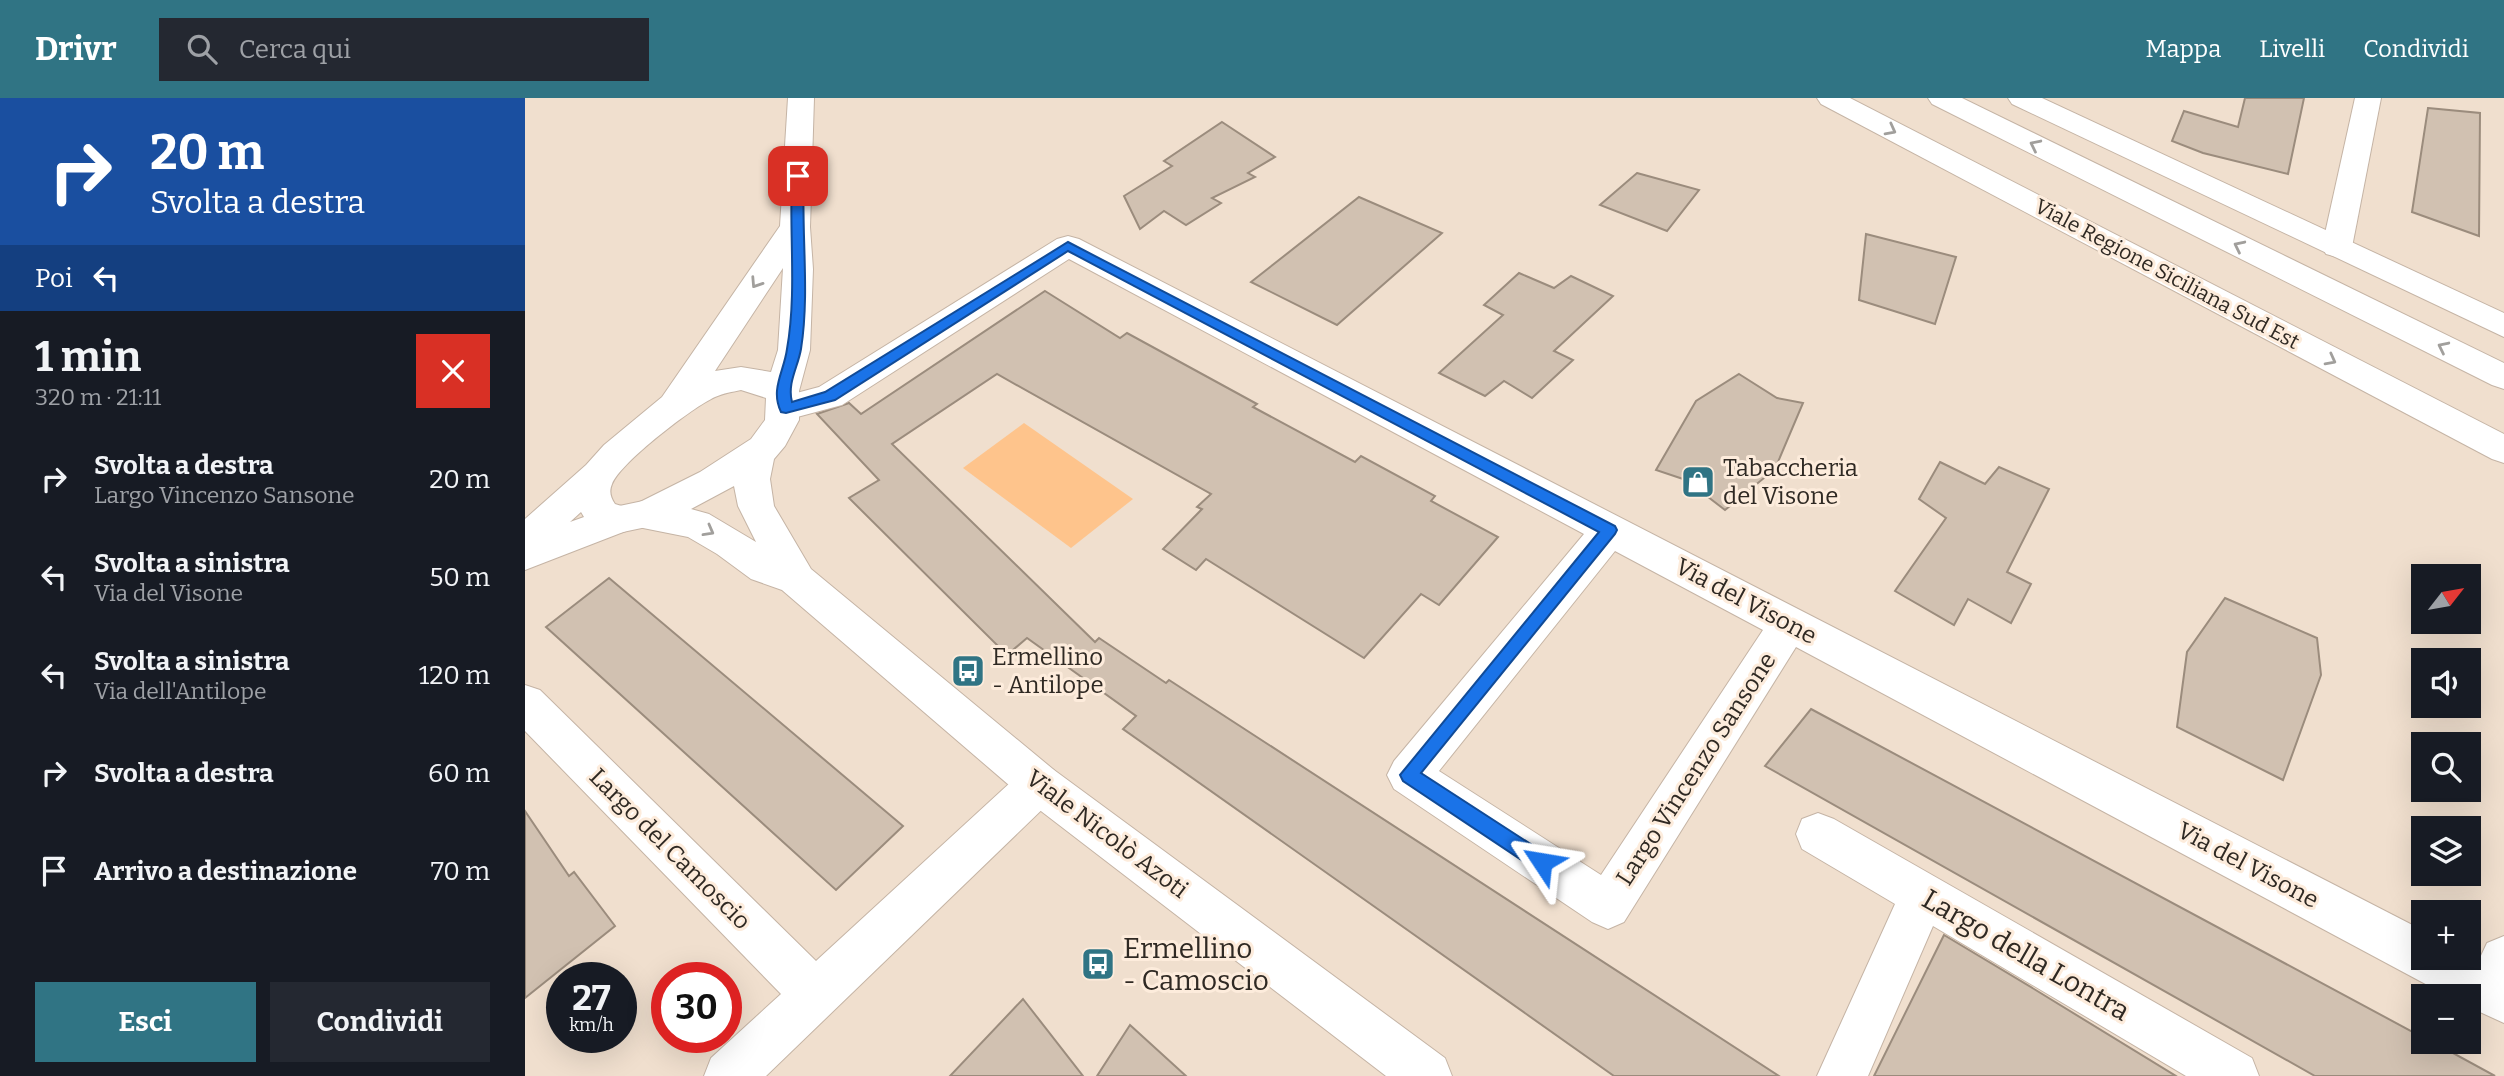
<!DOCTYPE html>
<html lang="it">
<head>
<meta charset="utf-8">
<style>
  body { margin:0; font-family:Bitter,serif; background:#242831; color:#f1f3f6; height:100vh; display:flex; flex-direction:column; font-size:26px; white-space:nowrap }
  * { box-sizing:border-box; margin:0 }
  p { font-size:23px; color:#9ea1a6 }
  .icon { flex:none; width:38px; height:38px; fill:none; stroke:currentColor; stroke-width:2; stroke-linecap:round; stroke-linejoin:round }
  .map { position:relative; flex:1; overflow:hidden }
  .drawer { display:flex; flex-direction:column; background:#171b24; width:525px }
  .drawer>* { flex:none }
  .hud { background:#1a4fa0; color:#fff; overflow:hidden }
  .needle { width:46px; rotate:59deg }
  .fabs { position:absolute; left:1886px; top:466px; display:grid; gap:14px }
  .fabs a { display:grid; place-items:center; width:70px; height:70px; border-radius:0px; background:#171b24; box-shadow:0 7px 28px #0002; font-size:35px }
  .speed { position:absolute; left:21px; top:864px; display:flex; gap:14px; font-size:35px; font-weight:700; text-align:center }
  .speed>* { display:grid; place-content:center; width:91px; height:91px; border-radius:50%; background:#171b24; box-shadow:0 7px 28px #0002; line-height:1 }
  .speed small { font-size:18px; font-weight:400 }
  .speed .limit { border:10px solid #d22; background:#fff; color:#111 }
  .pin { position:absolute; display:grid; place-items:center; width:60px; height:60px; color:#fff; margin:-30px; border-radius:14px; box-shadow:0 4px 10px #0006 }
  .me { position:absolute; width:77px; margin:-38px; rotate:303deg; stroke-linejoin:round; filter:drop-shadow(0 0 5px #0008) }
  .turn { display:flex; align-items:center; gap:24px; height:147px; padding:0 35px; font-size:32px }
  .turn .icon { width:91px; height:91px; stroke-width:2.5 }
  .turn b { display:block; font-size:49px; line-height:60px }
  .then { display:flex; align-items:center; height:66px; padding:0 35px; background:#0003; gap:14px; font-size:26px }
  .round { display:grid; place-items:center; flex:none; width:74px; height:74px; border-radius:0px; background:#242831 }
  .headline { display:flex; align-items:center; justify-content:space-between; height:119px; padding:0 35px }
  h1 { font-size:42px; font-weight:700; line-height:52px }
  .button { display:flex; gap:14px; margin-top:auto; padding:14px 35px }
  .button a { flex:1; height:80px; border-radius:0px; background:#307484; color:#fff; font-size:28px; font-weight:700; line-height:80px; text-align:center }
  .button a+a { background:#242831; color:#f1f3f6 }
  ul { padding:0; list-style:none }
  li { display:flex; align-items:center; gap:21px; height:98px; padding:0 35px }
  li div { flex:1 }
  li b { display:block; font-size:26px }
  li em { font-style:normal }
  header { display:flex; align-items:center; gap:42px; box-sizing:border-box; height:98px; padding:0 35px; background:#307484; color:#fff }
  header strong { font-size:33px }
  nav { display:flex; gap:38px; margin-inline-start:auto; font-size:24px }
  .search { width:490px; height:63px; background:#242831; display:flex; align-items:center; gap:18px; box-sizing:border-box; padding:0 24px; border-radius:0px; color:#9ea1a6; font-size:26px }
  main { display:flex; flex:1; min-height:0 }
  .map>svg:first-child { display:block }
  .green { fill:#fec48c }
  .building { fill:#d1c1b1; stroke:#9b8c7d; stroke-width:2 }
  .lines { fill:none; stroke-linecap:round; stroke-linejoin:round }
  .minor-casing { stroke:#c5b4a5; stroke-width:2 }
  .tertiary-casing { stroke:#c5b4a5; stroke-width:2 }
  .secondary-casing { stroke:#c5b4a5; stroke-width:2 }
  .primary-casing { stroke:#c5b4a5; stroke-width:2 }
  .minor { fill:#fff; fill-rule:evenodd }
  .tertiary { fill:#fff; fill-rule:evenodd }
  .secondary { fill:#fff; fill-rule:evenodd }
  .primary { fill:#fff; fill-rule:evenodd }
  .oneway { stroke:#a19f9c }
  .route { fill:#1a73e8; stroke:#114b97; stroke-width:2 }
  .labels { text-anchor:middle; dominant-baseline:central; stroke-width:6; stroke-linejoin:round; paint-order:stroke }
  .far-street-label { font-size:21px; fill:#2f2923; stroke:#fdecdc }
  .poi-label { font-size:24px; fill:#2f2923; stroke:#fdecdc; text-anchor:start }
  .street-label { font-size:24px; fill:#2f2923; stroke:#fdecdc }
  .near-poi-label { font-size:28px; fill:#2f2923; stroke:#fdecdc; text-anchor:start }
  .near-street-label { font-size:28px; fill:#2f2923; stroke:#fdecdc }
</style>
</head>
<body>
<header>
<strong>Drivr</strong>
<div class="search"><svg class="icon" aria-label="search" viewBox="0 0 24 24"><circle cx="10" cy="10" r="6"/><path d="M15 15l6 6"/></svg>Cerca qui</div>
<nav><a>Mappa</a><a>Livelli</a><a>Condividi</a></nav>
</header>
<main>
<section class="drawer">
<div class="hud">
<div class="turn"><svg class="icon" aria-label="right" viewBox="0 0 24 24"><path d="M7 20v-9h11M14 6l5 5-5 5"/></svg><div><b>20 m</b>Svolta a destra</div></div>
<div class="then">Poi<svg class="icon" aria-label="left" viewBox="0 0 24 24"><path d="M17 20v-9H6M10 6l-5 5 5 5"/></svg></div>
</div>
<div class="headline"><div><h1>1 min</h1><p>320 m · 21:11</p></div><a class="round" style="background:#d93025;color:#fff"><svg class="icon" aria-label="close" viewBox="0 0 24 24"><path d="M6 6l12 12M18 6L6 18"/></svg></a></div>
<ul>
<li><svg class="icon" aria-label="right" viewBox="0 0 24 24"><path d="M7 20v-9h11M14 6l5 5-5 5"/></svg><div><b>Svolta a destra</b><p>Largo Vincenzo Sansone</p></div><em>20 m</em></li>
<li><svg class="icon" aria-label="left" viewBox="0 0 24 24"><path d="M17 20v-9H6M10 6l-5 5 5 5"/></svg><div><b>Svolta a sinistra</b><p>Via del Visone</p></div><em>50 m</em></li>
<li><svg class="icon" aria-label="left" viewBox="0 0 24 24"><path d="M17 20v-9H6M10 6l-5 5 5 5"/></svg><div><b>Svolta a sinistra</b><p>Via dell'Antilope</p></div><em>120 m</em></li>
<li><svg class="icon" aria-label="right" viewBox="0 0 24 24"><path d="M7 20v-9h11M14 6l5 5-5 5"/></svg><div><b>Svolta a destra</b></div><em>60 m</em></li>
<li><svg class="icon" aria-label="arrive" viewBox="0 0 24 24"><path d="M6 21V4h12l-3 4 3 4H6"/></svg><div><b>Arrivo a destinazione</b></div><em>70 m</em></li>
</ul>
<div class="button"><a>Esci</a><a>Condividi</a></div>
</section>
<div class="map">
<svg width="1979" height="978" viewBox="0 0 1979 978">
  <rect width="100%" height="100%" fill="#f0dfce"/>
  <path class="green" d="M499,325L608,401L546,450L438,370Z"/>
  <g class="building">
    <path d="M1720,0H1779L1763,76L1678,55L1647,43L1659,13L1713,29Z"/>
    <path d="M1903,10L1955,15L1954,138L1887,114Z"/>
    <path d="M697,24L750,59L723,75L730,79L687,100L696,105L661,127L639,113L615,131L599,98L647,68L639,63Z"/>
    <path d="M1112,75L1174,92L1142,133L1075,107Z"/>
    <path d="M834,99L917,135L812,227L726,184Z"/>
    <path d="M1341,136L1431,159L1410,226L1334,202Z"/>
    <path d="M994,175L1029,190L1046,178L1088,198L1029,253L1048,262L1007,300L979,283L960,298L914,275L978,217L959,207Z"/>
    <path d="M520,193L595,240L602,235L732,306L728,309L830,364L836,358L910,398L906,403L973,439L914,507L896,496L839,560L681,461L671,472L638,451L677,411L672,409L686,396L472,276L367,346L570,544L574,540L641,585L644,582L1254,978H1089L598,631L611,618L502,540L482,557L324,400L354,382L292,316L324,305L336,316Z"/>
    <path d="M1214,276L1252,300L1278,305L1250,371L1200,412L1161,382L1131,372L1171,303Z"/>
    <path d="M1415,364L1460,386L1474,369L1524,391L1482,474L1506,486L1486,525L1443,501L1429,527L1370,493L1421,420L1394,401Z"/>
    <path d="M84,480L378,728L311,792L21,529Z"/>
    <path d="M1700,500L1792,540L1796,577L1758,682L1652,629L1662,554Z"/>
    <path d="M1286,611L1899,940V943H1906L1970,978H1790L1240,668Z"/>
    <path d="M0,713L44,778L49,774L90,828L0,900Z"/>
    <path d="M1419,837L1509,891L1651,978H1349Z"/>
    <path d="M498,901L558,978H425Z"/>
    <path d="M605,927L661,978H572Z"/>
  </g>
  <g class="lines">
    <defs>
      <g id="minor">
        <path d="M1830,0H1856L1827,149L1823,156L1812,159L1801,156L1797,149Z"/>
        <path d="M543,138L554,141L1899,833V859H1944V857L1954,862L1962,845L1979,838V925L1944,909V898H1923L1271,549L1099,824L1083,831L1067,824L869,691L862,677L869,663L1059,436L544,161L317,307L261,322L249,319L244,310L249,301L294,289L532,141ZM1090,453L1238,532L1076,777L914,673Z"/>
        <path d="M0,587L15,592L291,863L499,672L514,666L529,672L536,686L529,700L241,978H179L186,960L256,896L0,633Z"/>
        <path d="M1293,715L1309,721L1727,960L1734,978H1661L1408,828L1343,978H1292L1370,806L1277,751L1271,736L1277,721Z"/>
      </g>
      <g id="tertiary">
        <path d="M263,0H289L285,129L288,171L285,252L274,293V322L260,348L249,361L245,381L249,408L286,471L529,672L920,960L927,978H861L499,700L257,492L226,481L192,456L163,439L108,428L106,431L0,472V421L61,367L79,347L137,299L255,128ZM258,170L253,252L246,274L216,269L190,273ZM216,292L241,300L240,322L226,341L175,374L103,410L90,406C85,399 84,393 87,386C96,364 168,309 190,299C199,295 207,294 216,292ZM209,388L213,408L231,444L184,416L166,411ZM56,414L59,419L45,424Z"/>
        <path d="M1483,0H1517L1979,215V239L1487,6Z"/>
      </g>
      <path id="secondary" d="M118,403L131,407L136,417L131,427L93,435L80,431L75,421L80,411Z"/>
      <g id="primary">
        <path d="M1292,0H1325L1979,336V365L1967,361L1296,6Z"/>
        <path d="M1403,0H1437L1979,265V291L1967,287L1407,6Z"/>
      </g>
    </defs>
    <use href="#minor" class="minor-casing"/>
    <use href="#tertiary" class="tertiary-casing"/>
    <use href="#secondary" class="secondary-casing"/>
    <use href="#primary" class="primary-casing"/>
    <use href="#minor" class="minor"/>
    <use href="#tertiary" class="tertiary"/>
    <use href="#secondary" class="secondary"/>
    <use href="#primary" class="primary"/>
  </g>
  <defs><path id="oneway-chevron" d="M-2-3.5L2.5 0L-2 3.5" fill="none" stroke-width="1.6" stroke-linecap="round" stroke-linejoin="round" transform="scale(1.75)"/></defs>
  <g class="oneway">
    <use href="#oneway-chevron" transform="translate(1366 32) rotate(28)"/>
    <use href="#oneway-chevron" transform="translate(1510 47) rotate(-154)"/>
    <use href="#oneway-chevron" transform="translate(1714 148) rotate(-154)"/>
    <use href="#oneway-chevron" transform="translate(231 185) rotate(123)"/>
    <use href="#oneway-chevron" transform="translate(1918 249) rotate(-154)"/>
    <use href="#oneway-chevron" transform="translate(1806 262) rotate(28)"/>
    <use href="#oneway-chevron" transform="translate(184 433) rotate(29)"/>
  </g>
  <path class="route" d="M273,74L279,78C276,135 285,194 276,251C273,269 262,285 267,304L300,294L543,144L1090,428L1092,432L1090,436L896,675L1024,758L1026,764L1024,771L1017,773L1010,771L878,683L875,677L1074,434L543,153L310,302L261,315L256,314C245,291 259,274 262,251C272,194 264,135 267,78Z"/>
  <defs>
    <symbol id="shop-square" viewBox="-11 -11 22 22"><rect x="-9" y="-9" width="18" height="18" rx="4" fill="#307484" stroke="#fdecdc"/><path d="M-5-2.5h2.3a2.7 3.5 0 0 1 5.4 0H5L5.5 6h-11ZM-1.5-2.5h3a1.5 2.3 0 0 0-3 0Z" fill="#fff"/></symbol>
    <symbol id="bus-square" viewBox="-11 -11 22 22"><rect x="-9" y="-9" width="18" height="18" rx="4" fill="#307484" stroke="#fdecdc"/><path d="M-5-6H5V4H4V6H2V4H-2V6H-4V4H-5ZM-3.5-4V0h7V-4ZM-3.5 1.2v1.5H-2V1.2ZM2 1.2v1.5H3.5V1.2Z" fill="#fff"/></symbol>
  </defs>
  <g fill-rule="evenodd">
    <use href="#shop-square" x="1154" y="365" width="38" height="38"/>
    <use href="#bus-square" x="424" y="554" width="38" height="38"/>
    <use href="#bus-square" x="554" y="847" width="38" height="38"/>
  </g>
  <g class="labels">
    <g class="far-street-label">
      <text transform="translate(1642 176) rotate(28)">Viale Regione Siciliana Sud Est</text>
    </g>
    <g class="poi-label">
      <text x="1198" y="370">Tabaccheria<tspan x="1198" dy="28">del Visone</tspan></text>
      <text x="467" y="559">Ermellino<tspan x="467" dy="28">- Antilope</tspan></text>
    </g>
    <g class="street-label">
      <text transform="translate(1221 503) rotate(28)">Via del Visone</text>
      <text transform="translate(1171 671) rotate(-57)">Largo Vincenzo Sansone</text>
      <text transform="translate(582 736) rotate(37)">Viale Nicolò Azoti</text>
      <text transform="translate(145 751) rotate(45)">Largo del Camoscio</text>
      <text transform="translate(1723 767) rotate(28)">Via del Visone</text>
    </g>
    <g class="near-poi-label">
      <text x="598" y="850">Ermellino<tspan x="598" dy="32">- Camoscio</tspan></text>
    </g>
    <g class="near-street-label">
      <text transform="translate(1501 857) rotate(30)">Largo della Lontra</text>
    </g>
  </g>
</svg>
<div class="fabs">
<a><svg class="needle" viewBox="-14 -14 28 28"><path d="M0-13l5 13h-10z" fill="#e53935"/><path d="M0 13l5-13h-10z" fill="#9ea1a6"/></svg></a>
<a><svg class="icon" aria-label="sound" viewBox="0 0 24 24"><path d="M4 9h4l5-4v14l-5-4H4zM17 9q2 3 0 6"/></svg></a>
<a><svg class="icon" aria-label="search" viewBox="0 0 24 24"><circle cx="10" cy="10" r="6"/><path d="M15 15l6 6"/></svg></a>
<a><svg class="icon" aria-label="layers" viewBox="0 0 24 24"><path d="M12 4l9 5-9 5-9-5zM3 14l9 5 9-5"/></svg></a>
<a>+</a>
<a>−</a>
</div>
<div class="speed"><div>27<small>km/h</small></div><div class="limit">30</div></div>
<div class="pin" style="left:273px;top:78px;background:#d93025"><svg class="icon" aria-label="arrive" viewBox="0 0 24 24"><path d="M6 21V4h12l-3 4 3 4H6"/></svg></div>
<svg class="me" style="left:1017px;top:764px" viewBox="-20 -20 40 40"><path d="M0-17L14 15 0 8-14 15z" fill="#1a73e8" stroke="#fff" stroke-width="4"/></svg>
</div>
</main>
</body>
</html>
